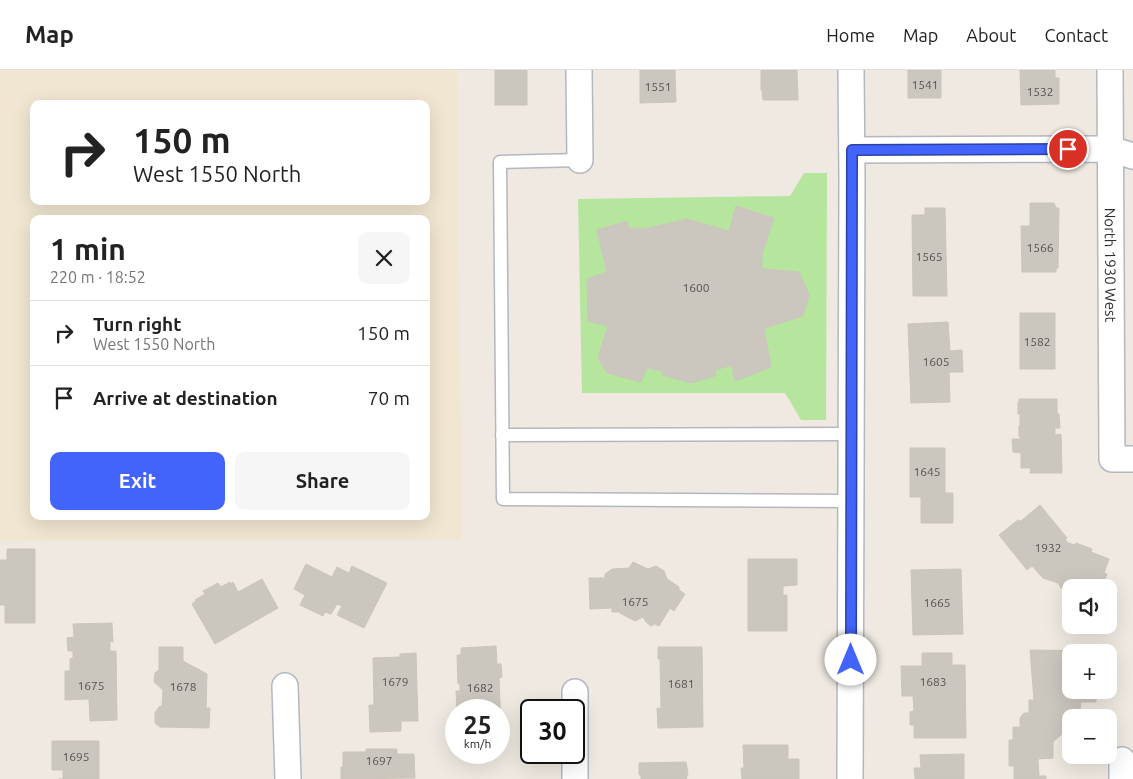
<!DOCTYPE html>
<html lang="en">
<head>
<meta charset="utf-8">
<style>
  body { margin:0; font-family:Ubuntu,sans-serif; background:#f6f6f6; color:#222; height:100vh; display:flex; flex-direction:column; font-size:19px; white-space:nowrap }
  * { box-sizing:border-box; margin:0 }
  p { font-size:16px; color:#767676 }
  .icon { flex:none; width:28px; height:28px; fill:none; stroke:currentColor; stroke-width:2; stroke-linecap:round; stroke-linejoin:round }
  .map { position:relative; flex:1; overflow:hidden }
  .side { position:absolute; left:30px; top:145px; width:400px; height:305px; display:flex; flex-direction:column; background:#fff; border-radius:10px; box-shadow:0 5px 20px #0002 }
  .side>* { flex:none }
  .top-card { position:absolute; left:30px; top:30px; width:400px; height:105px; border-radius:10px; box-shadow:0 5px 20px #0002; background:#fff; color:#222; overflow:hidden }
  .buttons { position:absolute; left:1062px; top:509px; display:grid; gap:10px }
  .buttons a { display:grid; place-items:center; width:55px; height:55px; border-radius:10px; background:#fff; box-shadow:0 5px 20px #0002; font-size:25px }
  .speed { position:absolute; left:445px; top:629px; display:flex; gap:10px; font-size:25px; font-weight:700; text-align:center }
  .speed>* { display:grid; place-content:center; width:65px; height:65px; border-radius:50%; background:#fff; box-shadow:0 5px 20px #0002; line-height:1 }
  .speed small { font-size:12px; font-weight:400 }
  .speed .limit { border:2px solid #111; border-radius:8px; background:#fff; color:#111 }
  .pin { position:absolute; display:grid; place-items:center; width:42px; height:42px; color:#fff; margin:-21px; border:2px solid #fff; border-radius:50%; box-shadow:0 1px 5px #0007 }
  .me { position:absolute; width:55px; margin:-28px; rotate:0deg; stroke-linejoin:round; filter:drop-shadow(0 0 4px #0008) }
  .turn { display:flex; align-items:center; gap:18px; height:105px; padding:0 20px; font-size:22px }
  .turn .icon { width:65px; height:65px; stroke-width:2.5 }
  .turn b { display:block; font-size:35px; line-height:42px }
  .round { display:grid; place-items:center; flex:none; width:52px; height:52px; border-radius:10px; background:#f6f6f6 }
  .summary { display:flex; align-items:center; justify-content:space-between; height:85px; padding:0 20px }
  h1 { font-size:30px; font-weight:600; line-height:38px }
  .primary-button { display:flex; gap:10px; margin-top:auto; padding:10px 20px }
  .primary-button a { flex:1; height:58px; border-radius:10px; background:#4264fb; color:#fff; font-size:20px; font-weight:600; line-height:58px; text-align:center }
  .primary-button a+a { background:#f6f6f6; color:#222 }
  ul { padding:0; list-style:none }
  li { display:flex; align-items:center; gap:15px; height:65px; padding:0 20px; border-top:1px solid #e0e0e0 }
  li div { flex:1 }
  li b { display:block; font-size:19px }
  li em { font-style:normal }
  header { display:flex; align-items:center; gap:30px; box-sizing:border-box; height:70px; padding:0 25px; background:#fff; border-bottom:1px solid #e0e0e0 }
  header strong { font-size:24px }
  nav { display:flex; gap:28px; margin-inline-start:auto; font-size:18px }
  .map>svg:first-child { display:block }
  .education { fill:#f0e6d1; fill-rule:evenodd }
  .green { fill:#b6e59e; fill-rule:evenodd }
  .building { fill:#cbc7bf; stroke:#cbc5ba }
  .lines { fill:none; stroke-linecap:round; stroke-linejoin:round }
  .lane-casing { stroke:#b4b7c1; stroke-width:15 }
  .street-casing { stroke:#b4b7c1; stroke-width:28 }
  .lane { stroke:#fff; stroke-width:12 }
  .street { stroke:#fff; stroke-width:25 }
  .route-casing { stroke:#2b41a3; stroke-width:12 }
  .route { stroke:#4264fb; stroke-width:9 }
  .labels { text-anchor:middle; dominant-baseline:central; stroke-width:4.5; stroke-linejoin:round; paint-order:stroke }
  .number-label { font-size:12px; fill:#555452 }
  .street-label { font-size:15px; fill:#2e2e2e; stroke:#fff }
</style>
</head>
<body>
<header>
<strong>Map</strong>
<nav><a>Home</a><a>Map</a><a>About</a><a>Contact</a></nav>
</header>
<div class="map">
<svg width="1133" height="709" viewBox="0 0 1133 709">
  <rect width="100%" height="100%" fill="#efe9e1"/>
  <path class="education" d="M0,0H457L462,470L0,471ZM34,34H426V131H34ZM34,149H426V446H34Z"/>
  <path class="green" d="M804,103H827L826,350H801L785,323H582L578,129L790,126ZM737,136L774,148L762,184V199L809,225L803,246L764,258L770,297L735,310L732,295L715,300V306L691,313L662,305V301L647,298L641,312L607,303L598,289L608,256L588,250L587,210L607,202L597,160L627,151L629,158L644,159L687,149L729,161Z"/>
  <g class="building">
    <rect x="495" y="0" width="32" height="35"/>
    <path d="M640,0H675L676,32L640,33Z"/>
    <path d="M761,0H797L798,30H763L762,20H761Z"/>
    <rect x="908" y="0" width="33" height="28"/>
    <path d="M1020,0H1055V8H1059V34L1021,35Z"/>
    <path d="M1030,133H1054L1056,138H1059L1058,198L1056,199V202H1022L1021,156H1030Z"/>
    <path d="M736,136L774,148L762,184V199L799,202L809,225L803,246L764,258L771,297L735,311L732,295L715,300V306L691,313L662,305V301L647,298L641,312L607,303L598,288L608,256L588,251L587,209L607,202L597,160L627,151L629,158L644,159L687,149L729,161Z"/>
    <path d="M925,138H945L947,226H913L912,145H925Z"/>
    <rect x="1020" y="243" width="35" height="56"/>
    <path d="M948,252L950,281L962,280L963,302H949L950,332L911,333L908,254Z"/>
    <path d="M1019,329H1057V344H1059L1060,358H1055V365L1061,364L1062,403H1030L1031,398H1021V383L1013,382L1012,369H1021V367H1019V356L1020,355V344H1018V332H1019Z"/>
    <path d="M910,378H945V423H953V453H921V427H910Z"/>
    <path d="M1040,435L1067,468L1065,469L1068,473L1075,475L1076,473L1092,479L1091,482L1109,489L1104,503L1107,504L1102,518L1088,517L1087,518H1071V521L1061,518L1058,513L1043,508L1032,496L1027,500L999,465L1018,450L1021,451Z"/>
    <path d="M7,479H35V553H5V535H0V490H7Z"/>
    <path d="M748,489H797V515L783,516V525H787V561H748Z"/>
    <path d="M633,492L648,499L656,496L664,501L667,509L679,517V520L685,524L674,541L670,538L659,556L655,554L651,556L646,552L643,547L635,551L620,543V542H612V538L590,539L589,508H605V504L612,499L629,498Z"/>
    <path d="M306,494L332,507L337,497L349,503L352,496L387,513L364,558L337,545L342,536L337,534L331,544L325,542L323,546L300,535L305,525L294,519Z"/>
    <path d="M961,499L963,564L913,565L911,500Z"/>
    <path d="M262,509L278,538L215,574L192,534L196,531L195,530L205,524L203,521L218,513L221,517L230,512L231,514L233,512L238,522Z"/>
    <path d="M112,553L113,572L110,571V581H116L117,650L90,651L89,629L65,630V601H70V589L73,588V581H68L67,568L74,567L73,554Z"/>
    <path d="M496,576L497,594H501L502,607L499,608L501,659H499V640H457L456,621H460V614H458L457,585H461V578Z"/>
    <path d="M159,577H183V591L207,604L206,638H210L209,658L160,657L155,653V643L159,637L162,636L163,620L154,612L155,603L159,600Z"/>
    <path d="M658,577H702L703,657L658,658L657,638L661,639L660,589H658Z"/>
    <path d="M1030,580L1096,581V582H1071V620H1096V632H1081L1080,641L1074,648H1071V651L1061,661L1063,663L1053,672V688L1038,689L1039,706H1046V709H1014V696H1009V670H1013V657H1020V648L1024,643H1029V630H1034Z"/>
    <path d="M416,583L418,651H401V661L370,662L369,635H374L373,588L400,587V584Z"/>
    <path d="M922,583H952V595H965L966,668H914V655H910V642L914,641L913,626H902L901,596H922Z"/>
    <path d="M52,671H99V709H59H63V700H52Z"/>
    <path d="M743,675H788V689H799V709H742L741,698H744Z"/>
    <path d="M366,679H397V684H414L415,708L341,709V697H343V682H366Z"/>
    <path d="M964,684V709H915L914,698H921L920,685Z"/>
    <path d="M686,692L688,704L686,709H641V705H639V693Z"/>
  </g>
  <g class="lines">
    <defs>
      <g id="lane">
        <path d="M580,90L500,92L503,429L851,431"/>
        <path d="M502,365L851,364"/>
      </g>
      <g id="street">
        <path d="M579,0L580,90"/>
        <path id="s1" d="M1110,0L1112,389H1133"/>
        <path d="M852,80L1110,79L1133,86"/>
        <path d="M285,616L288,709"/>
        <path d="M575,709V622"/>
        <path d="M850,709L852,109L851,0"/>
        <path d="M1122,709V690"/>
      </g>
    </defs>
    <use href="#lane" class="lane-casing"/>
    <use href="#street" class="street-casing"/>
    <use href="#lane" class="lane"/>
    <use href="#street" class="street"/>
  </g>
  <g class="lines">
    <defs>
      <path id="route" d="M851,590L852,80L1068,79"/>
    </defs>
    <use href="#route" class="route-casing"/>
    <use href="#route" class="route"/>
  </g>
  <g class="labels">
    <g class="number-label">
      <text x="925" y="14">1541</text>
      <text x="658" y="16">1551</text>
      <text x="1040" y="21">1532</text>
      <text x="1040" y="177">1566</text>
      <text x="929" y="186">1565</text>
      <text x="696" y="217">1600</text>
      <text x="1037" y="271">1582</text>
      <text x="936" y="291">1605</text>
      <text x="927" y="401">1645</text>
      <text x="1048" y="477">1932</text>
      <text x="635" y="531">1675</text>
      <text x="937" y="532">1665</text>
      <text x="395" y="611">1679</text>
      <text x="933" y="611">1683</text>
      <text x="681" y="613">1681</text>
      <text x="91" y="615">1675</text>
      <text x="183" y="616">1678</text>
      <text x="480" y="617">1682</text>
      <text x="76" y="686">1695</text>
      <text x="379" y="690">1697</text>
    </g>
    <g class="street-label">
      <text stroke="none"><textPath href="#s1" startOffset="195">North 1930 West</textPath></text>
    </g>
  </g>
</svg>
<div class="buttons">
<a><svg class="icon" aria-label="sound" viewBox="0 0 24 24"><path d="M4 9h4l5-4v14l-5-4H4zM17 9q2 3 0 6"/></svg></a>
<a>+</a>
<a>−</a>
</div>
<div class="speed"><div>25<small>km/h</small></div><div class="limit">30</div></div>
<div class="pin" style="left:1068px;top:79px;background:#d93025"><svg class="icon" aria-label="arrive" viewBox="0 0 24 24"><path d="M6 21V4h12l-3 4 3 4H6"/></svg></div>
<svg class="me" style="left:851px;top:590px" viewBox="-20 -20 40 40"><circle r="19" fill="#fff"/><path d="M0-13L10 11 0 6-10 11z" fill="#4264fb"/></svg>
<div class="top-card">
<div class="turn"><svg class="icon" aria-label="right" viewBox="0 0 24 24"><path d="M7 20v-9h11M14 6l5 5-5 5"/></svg><div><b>150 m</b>West 1550 North</div></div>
</div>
<section class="side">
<div class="summary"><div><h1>1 min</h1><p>220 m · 18:52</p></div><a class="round"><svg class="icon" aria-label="close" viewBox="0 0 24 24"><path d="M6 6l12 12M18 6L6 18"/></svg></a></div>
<ul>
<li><svg class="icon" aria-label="right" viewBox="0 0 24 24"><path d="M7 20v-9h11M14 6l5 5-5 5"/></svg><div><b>Turn right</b><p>West 1550 North</p></div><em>150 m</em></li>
<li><svg class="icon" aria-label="arrive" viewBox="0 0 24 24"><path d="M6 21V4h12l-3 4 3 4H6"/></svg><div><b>Arrive at destination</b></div><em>70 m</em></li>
</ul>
<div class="primary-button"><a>Exit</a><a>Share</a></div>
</section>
</div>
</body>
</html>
